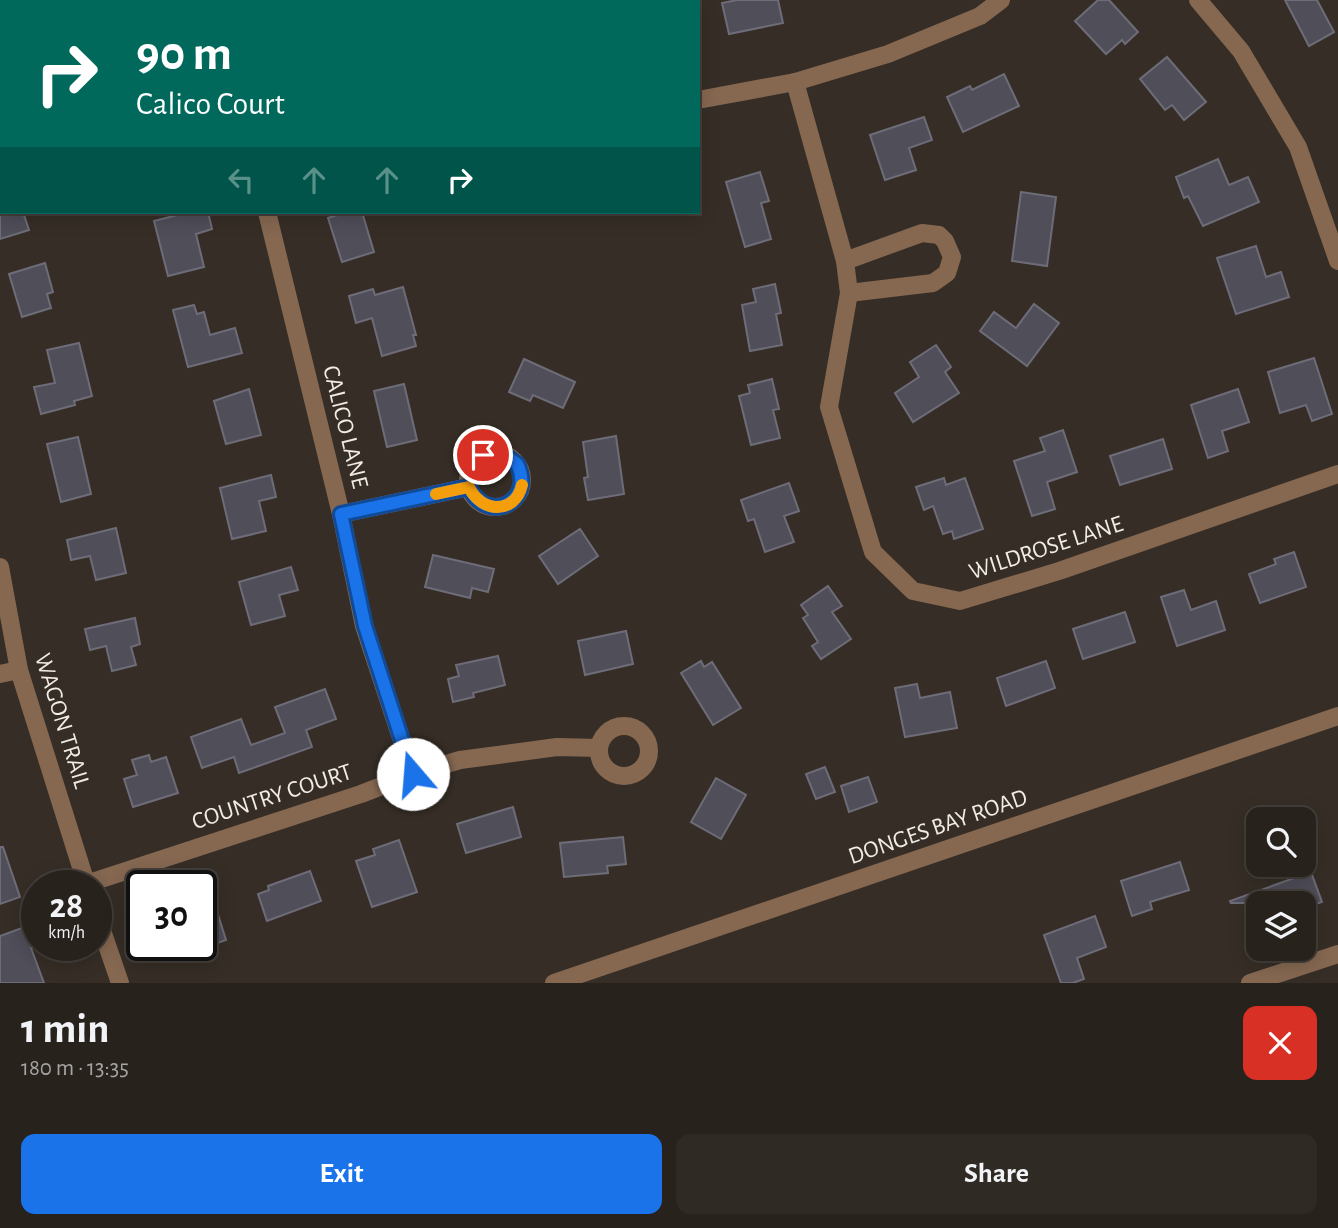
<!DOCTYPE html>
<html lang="en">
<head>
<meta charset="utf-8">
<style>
  body { margin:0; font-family:"Alegreya Sans",sans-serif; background:#302a25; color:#f1f3f6; height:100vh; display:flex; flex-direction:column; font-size:26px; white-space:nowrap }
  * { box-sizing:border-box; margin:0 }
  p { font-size:23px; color:#a5a4a3 }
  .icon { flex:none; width:38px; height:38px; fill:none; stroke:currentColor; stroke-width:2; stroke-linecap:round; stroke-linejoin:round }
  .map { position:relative; height:983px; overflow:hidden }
  .sheet { display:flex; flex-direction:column; background:#28221c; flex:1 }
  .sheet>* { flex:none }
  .banner { position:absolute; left:0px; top:0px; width:700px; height:214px; box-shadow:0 4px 18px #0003,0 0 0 2px #443f3b; background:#00695c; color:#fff; overflow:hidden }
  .fabs { position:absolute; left:1246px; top:807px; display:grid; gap:14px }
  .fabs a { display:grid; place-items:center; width:70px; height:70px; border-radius:14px; background:#28221c; box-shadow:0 4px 18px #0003,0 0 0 2px #443f3b; font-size:35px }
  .speed { position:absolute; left:21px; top:870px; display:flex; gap:14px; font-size:35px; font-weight:700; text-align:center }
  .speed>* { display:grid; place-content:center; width:91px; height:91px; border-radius:50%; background:#28221c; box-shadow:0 4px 18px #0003,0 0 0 2px #443f3b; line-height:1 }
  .speed small { font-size:18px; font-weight:400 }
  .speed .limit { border:4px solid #111; border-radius:10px; background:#fff; color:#111 }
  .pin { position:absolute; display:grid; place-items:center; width:60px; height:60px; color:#fff; margin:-30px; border:4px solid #fff; border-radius:50%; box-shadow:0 2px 7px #0007 }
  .me { position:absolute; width:77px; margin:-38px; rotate:342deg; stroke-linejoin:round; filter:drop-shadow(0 0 5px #0008) }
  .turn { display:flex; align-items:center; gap:24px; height:147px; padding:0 21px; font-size:32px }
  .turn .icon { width:91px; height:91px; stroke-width:2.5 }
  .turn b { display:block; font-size:49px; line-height:60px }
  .lanes { display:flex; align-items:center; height:66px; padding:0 21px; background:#0003; justify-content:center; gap:35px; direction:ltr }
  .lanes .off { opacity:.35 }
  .round { display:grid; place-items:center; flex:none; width:74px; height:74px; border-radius:14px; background:#302a25 }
  .overview { display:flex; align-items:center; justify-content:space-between; height:119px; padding:0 21px }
  h1 { font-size:42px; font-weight:600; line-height:52px }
  .button { display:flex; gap:14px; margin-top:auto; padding:14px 21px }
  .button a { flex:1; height:80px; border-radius:14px; background:#1a73e8; color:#fff; font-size:28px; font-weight:600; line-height:80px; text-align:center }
  .button a+a { background:#302a25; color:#f1f3f6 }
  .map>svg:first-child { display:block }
  .building { fill:#4f4e59; stroke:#6d6c78; stroke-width:2 }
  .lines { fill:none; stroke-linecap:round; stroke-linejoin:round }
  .minor { stroke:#866851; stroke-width:18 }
  .tertiary { stroke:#866851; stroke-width:18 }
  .route-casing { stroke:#114b97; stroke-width:18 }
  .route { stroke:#1a73e8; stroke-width:12 }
  .slow { stroke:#f59e0b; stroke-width:12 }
  .labels { text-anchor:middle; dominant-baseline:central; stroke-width:7; stroke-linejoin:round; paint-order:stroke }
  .street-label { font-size:24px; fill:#f1ece6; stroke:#362e26 }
</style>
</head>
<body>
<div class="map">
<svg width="1338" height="983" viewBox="0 0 1338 983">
  <rect width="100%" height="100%" fill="#362e26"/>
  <g class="building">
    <path d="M737,0H778L783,23L729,34L722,3Z"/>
    <path d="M1098,0H1109L1138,32L1125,44L1122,40L1106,54L1075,21Z"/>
    <path d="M1285,0H1317L1334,32L1309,46Z"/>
    <path d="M1167,57L1206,102L1184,120L1172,105L1165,110L1140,79Z"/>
    <path d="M1004,74L1019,106L963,132L947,97L970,86L972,90Z"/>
    <path d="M924,117L932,140L909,148L916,170L885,180L870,135Z"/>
    <path d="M1218,159L1229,185L1248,177L1259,202L1203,226L1188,196L1184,198L1176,177Z"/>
    <path d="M760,172L769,201L761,203L771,239L745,247L726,182Z"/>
    <path d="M1021,192L1056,197L1047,266L1012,261Z"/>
    <path d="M0,212H23L29,230L0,239Z"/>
    <path d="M189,212H208L212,229L196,234L204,267L168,276L154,221Z"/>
    <path d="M347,212H362L374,252L342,262L328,218Z"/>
    <path d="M1256,246L1266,277L1281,272L1289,297L1236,314L1217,258Z"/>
    <path d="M45,263L53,292L47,294L51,308L22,317L9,274Z"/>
    <path d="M775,284L781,313L776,314L782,345L750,351L742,305L756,302L753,289Z"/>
    <path d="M403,287L416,335H413L416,346L382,356L372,318L356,323L349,296L373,289L375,295Z"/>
    <path d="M1034,304L1059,323L1027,366L980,331L994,312L1016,328Z"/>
    <path d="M194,305L197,314L204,312L210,335L235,328L242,353L188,367L173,310Z"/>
    <path d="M79,343L92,396L74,401L75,405L41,414L34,387L55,383L47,350Z"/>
    <path d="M936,345L951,367L945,372L959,393L913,422L895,393L919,377L910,362Z"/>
    <path d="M1314,358L1332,414L1312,421L1306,405L1280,413L1268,372Z"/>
    <path d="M524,359L575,382L563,408L533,395L530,401L509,392Z"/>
    <path d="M772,379L779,409L773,410L780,438L751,445L739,396L750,393L748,385Z"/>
    <path d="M404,384L417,440L387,447L374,391Z"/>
    <path d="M249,389L261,435L226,444L214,401Z"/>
    <path d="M1238,389L1249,422L1222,431L1228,451L1208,458L1191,405Z"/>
    <path d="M1063,430L1077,472L1047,482L1055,509L1032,516L1014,461L1045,451L1040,438Z"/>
    <path d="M616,436L624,494L588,500L584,478L588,477L583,442Z"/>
    <path d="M78,437L91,494L61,502L47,444Z"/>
    <path d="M1163,439L1172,469L1120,485L1110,456Z"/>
    <path d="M271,475L276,497L259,501L266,531L232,539L220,488Z"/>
    <path d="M944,478L946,485L965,478L983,529L954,539L952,531L943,534L933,506L924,510L916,487Z"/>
    <path d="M789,483L799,511L784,516L794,542L765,552L754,519L748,521L741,500Z"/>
    <path d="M116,528L126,573L96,580L90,556L71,560L67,540Z"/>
    <path d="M580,529L598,556L558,584L539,556Z"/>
    <path d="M1294,552L1306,587L1260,603L1249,574L1276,564L1274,559Z"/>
    <path d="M433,555L494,569L488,592L472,588L470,598L425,587Z"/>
    <path d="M291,567L298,590L279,595L285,616L251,625L239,582Z"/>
    <path d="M828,586L842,606L832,612L851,639L821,659L812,646L818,642L803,618L808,615L801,605Z"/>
    <path d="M1184,590L1191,610L1216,601L1225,630L1177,646L1161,597Z"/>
    <path d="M1125,612L1135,642L1083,659L1073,629Z"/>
    <path d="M135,618L140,644L131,647L136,665L112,671L106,646L90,650L85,629Z"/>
    <path d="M626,631L633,664L585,675L578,641Z"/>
    <path d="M498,656L505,685L473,693L474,697L453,702L448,679L459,676L456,665Z"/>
    <path d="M701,661L704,667L712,662L741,708L713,725L681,673Z"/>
    <path d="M1046,661L1055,688L1006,706L997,678Z"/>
    <path d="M917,684L920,698L950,692L957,728L905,737L895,688Z"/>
    <path d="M325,689L336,719L306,730L312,747L239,773L234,757L202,768L191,737L241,719L251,745L285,733L275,707Z"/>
    <path d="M149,755L151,762L166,757L178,793L133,807L124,779L137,775L132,760Z"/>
    <path d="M825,767L835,792L816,799L806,774Z"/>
    <path d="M868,777L877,802L849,812L841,786Z"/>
    <path d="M716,778L746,795L721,839L691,822Z"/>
    <path d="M513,807L521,837L466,853L457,824Z"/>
    <path d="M623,837L626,864L607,866L608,873L564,877L560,843Z"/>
    <path d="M399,840L417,892L372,907L356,861L375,855L373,849Z"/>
    <path d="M0,847H3L20,897L0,904Z"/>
    <path d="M1180,862L1189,890L1150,902L1152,909L1132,916L1121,881Z"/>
    <path d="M310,871L321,901L267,921L258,894L269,890L268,886Z"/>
    <path d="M1311,872L1322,902L1304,908V903H1231L1230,901Z"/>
    <path d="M215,905L226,940L201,949V910Z"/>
    <path d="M1095,916L1106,947L1077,958L1084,979L1073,983H1061L1044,935Z"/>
    <path d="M30,925L38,946L31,948L44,983H0V936Z"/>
  </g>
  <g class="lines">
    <g class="minor">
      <path d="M206,0L207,2"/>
      <path d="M567,0V2"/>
      <path d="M1198,0L1241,51L1298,147L1338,261"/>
      <path d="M795,82L845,261L849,293L829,407L873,552L913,591L960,601L1059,571L1338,474"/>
      <path d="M698,100L795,82L888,54L980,16L1001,0"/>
      <path d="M267,212L341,514L364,626L413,774"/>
      <path d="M845,261L922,233L939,235L945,241L952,257L947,273L933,283L849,293"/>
      <circle cx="495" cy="480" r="27"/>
      <path d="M341,514L469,487"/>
      <path d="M0,567L19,670L87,886"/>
      <path d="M0,674L19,670"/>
      <circle cx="624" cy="751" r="25"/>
      <path d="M86,884L361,794L413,774L460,760L557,747L599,748"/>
      <path d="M96,913L120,983"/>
      <path d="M1250,983L1338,954"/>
    </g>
    <path class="tertiary" d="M554,983L1338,716"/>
  </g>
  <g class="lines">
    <defs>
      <path id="route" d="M413,774L365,626L341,514L469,487C487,526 536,502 517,464L502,453L483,455"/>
    </defs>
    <use href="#route" class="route-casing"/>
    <use href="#route" class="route"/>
    <path class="slow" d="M436,494L469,487C481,513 515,515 522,485"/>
  </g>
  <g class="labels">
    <g class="street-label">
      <text transform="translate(345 427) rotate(76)">CALICO LANE</text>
      <text transform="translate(1046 548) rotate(-18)">WILDROSE LANE</text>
      <text transform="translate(62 721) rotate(73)">WAGON TRAIL</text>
      <text transform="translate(272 797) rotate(-18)">COUNTRY COURT</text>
      <text transform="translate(938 827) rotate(-19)">DONGES BAY ROAD</text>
    </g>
  </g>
</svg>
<div class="fabs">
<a><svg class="icon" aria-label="search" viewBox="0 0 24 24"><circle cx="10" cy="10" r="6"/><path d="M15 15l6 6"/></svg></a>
<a><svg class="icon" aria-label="layers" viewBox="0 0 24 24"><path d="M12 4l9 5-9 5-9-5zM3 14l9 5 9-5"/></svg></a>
</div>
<div class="speed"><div>28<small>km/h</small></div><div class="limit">30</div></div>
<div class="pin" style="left:483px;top:455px;background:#d93025"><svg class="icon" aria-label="arrive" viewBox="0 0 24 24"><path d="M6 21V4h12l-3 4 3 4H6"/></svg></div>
<svg class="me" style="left:413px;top:774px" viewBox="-20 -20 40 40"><circle r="19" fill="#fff"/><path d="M0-13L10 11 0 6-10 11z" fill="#1a73e8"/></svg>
<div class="banner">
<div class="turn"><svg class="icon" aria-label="right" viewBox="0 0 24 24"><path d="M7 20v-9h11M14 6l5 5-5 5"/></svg><div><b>90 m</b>Calico Court</div></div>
<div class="lanes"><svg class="icon off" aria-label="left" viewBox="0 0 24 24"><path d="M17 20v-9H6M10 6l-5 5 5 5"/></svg><svg class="icon off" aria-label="ahead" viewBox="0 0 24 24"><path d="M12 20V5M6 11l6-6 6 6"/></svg><svg class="icon off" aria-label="ahead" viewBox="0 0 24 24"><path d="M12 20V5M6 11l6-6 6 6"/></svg><svg class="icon" aria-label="right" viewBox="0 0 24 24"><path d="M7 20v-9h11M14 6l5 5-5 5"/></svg></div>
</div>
</div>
<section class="sheet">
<div class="overview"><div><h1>1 min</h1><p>180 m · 13:35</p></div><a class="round" style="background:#d93025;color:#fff"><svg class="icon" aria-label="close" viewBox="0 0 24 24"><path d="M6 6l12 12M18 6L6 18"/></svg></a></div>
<div class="button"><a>Exit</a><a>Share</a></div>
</section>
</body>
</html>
